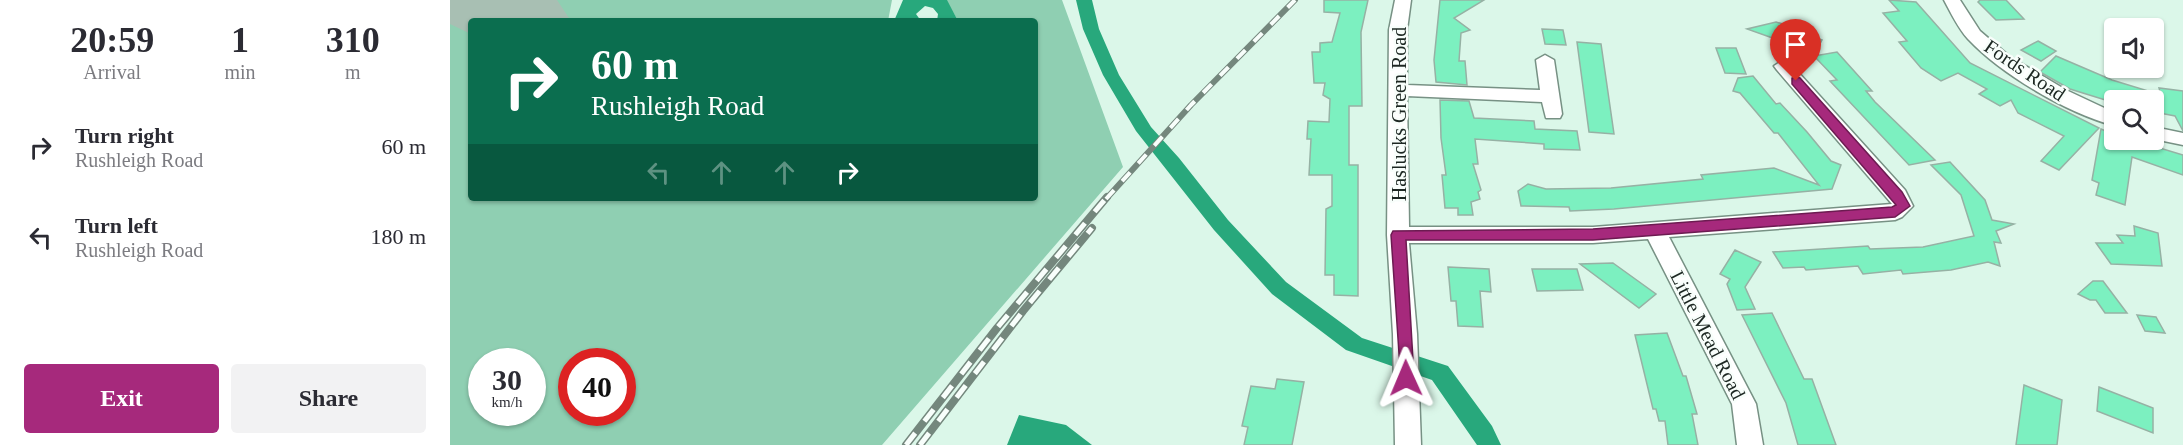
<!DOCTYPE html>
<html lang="en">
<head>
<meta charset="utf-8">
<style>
  body { margin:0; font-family:Georgia,serif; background:#f2f2f3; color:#2b2b33; height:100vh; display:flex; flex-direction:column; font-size:22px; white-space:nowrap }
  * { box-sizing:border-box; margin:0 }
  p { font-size:20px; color:#7c7c81 }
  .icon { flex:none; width:33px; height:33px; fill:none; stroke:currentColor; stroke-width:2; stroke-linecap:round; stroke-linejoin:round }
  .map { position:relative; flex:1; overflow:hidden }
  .side { display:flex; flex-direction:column; background:#fff; width:450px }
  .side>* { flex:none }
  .banner { position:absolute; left:18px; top:18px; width:570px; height:183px; border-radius:6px; box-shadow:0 2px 4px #0004; background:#0b6e4f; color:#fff; overflow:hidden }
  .buttons { position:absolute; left:1654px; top:18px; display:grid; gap:12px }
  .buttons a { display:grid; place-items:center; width:60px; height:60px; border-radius:6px; background:#fff; box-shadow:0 2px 4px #0004; font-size:30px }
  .speed { position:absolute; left:18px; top:348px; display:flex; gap:12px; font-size:30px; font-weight:700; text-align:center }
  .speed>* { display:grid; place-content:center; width:78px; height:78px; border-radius:50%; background:#fff; box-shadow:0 2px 4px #0004; line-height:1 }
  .speed small { font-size:15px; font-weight:400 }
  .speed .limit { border:9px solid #d22; background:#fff; color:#111 }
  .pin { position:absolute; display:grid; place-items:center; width:51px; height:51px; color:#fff; margin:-62px -26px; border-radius:50% 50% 50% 0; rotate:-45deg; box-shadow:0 0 6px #0007 }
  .pin .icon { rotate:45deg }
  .me { position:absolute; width:66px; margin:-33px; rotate:359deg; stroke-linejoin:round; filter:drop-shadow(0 0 4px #0008) }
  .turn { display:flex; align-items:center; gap:21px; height:126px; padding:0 24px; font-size:27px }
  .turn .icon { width:78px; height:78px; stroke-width:2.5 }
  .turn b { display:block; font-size:42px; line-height:51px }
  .lanes { display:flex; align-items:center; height:57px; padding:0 24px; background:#0003; justify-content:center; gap:30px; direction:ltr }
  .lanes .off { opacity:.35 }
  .eta { display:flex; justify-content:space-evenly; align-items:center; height:102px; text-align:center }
  .eta b { font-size:36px; font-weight:700; line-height:42px }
  .action { display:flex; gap:12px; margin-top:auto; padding:12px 24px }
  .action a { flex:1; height:69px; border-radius:6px; background:#a6297c; color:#fff; font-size:24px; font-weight:700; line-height:69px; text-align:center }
  .action a+a { background:#f2f2f3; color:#2b2b33 }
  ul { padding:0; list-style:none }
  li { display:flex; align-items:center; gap:18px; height:90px; padding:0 24px }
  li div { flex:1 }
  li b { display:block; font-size:22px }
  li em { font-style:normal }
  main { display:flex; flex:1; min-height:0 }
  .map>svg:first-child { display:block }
  .green { fill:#8fcfb2; fill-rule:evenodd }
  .water { fill:#28a87c }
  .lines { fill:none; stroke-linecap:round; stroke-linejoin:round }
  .canal { fill:#28a87c; fill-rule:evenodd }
  .runway { fill:#a8bfb3; fill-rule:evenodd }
  .building { fill:#7cf0c0; stroke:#96b1a4; stroke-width:1.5 }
  .minor-casing { stroke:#779184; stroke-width:3 }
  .minor { fill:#fff; fill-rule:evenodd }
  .rail-far1-casing { stroke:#74877d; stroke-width:6 }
  .rail-casing { stroke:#74877d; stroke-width:8 }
  .rail-far1 { stroke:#f8fefb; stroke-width:4; stroke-dasharray:12; stroke-linecap:butt }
  .rail { stroke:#f8fefb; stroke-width:5; stroke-dasharray:15; stroke-linecap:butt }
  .route { fill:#a6297c; stroke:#6c1b51; stroke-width:1.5 }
  .labels { text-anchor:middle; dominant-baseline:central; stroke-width:5; stroke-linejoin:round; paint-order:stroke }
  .street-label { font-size:20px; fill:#1c2722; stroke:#f8fefb }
</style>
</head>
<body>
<main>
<section class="side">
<div class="eta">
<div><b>20:59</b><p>Arrival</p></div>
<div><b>1</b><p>min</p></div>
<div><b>310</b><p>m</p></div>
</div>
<ul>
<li><svg class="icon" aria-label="right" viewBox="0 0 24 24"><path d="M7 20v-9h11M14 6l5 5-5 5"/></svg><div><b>Turn right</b><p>Rushleigh Road</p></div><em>60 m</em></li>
<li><svg class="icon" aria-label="left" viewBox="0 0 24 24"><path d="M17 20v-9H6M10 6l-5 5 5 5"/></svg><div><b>Turn left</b><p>Rushleigh Road</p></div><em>180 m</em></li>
</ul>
<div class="action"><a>Exit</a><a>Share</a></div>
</section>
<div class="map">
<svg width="1733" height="445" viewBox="0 0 1733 445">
  <rect width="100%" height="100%" fill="#dbf7e9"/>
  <path class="green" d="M0,0H442L438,21H21V198H585V21H508L496,0H612L673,167L432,445H0ZM32,362H82V412H32ZM122,362H172V412H122Z"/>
  <g class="water">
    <path d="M453,0H497L508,21H487L488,14L483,8L475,6L466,14L471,21H444Z"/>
    <path d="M569,415L616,425L642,445H557Z"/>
  </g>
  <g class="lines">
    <path class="canal" d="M626,0H642L649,29L669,75L701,127L729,158L778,220L836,282L912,338L998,366L1042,426L1051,445H1027L982,380L896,350L822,294L764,230L686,131L653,75L633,29Z"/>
    <path class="runway" d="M0,0H107L119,18L117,21H21V34L0,24Z"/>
  </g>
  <g class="building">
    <path d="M874,0H918L911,32L912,106H899V165H908V296L884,295V275H875L876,209L882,206V175H859L861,139H857L858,121L879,122L880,99L873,95L875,83H864L862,52H870V43L882,42L890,13L874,12Z"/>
    <path d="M990,0H1034L1004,18L1020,30L1011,33L1009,61H1015L1017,85L986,82L984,60Z"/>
    <path d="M1439,0L1466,2L1520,63L1649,128L1609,170L1591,161L1614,136L1568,113L1561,100L1550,106L1529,94L1537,89L1508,73L1491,81L1471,68L1449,42L1457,41L1433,13L1449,11Z"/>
    <path d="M1530,0H1556L1574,19L1546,20L1528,2Z"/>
    <path d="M1326,22L1357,31L1355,34L1372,40L1365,53L1297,29Z"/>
    <path d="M1092,29L1113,30L1116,45L1095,44Z"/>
    <path d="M1588,41L1606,51L1591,61L1571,50Z"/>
    <path d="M1127,42L1151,44L1164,134L1139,132Z"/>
    <path d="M1266,48H1286L1296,74L1275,73Z"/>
    <path d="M1387,52L1422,91H1416L1425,102L1485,160L1459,165L1380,81L1387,80L1364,56Z"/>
    <path d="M1606,56L1662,80L1711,95L1709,88L1733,91V131L1725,116L1704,112V100H1665V103L1620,89L1590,72Z"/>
    <path d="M1303,76L1326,104L1330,103L1357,132L1381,161L1391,165L1382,189L1164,209L1120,211L1119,207L1071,206L1068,191L1078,184L1096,189L1161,188L1253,179L1251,175L1324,168L1369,185L1328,133H1324L1290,93L1283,91L1288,78Z"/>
    <path d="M990,100L1019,101L1024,118L1084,121L1085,129L1127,131L1130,150L1094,149V144L1068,142L1025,139L1028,164H1023L1031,190L1028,192L1030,199L1021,202L1023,215H1008V208H995L992,175H996L991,138Z"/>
    <path d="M1651,129L1665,135V140L1690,142L1733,155V175L1682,157L1675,205L1646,195L1649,183L1642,180Z"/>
    <path d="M1500,162L1535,200L1542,220L1564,224L1546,231L1551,243L1544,242L1550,266L1538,262L1501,270L1453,274L1451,270L1413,274L1408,266L1356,270L1354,267L1333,268L1323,252L1418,246L1420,249L1473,247L1524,236L1511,195L1481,165Z"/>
    <path d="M1684,226L1708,233L1712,266L1661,264L1646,243H1673L1667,235L1685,236Z"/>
    <path d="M1285,250L1311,262L1295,287L1305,309L1287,310L1277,284L1280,279L1270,274Z"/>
    <path d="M1163,263L1206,294L1189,308L1130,264Z"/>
    <path d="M998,267L1039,269L1041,292L1030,291L1033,327L1008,326L1006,301H1001Z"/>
    <path d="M1082,269H1127L1133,290L1087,291Z"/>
    <path d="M1643,281H1653L1677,313H1655L1646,300H1640L1628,294Z"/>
    <path d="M1322,313L1354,379H1362L1386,445H1348L1336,403L1292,315Z"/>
    <path d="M1687,315L1706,317L1715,333L1695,331Z"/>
    <path d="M1217,333L1233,376H1236L1247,414H1242L1248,445H1218L1215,421H1209L1206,409H1203L1185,335Z"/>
    <path d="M827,379L854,382L842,445H794L798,427L792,426L801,386L825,389Z"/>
    <path d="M1574,385L1612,400L1607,445H1566Z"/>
    <path d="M1649,387L1703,408V433L1647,411Z"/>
  </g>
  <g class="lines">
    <defs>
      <g id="minor">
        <path d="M945,0H961L957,30V85L1090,90L1086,60L1095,55L1104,60L1112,114L1110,118H1096L1092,102L957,96L959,227H1143L1442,204L1327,70L1324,66L1333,60L1339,62L1455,190L1463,206L1452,217L1445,220L1219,237L1306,404L1313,445H1287L1282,404L1198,239L1143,243H959L967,334L971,445H945L943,334L937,235L939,30Z"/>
        <path d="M1494,0H1510L1530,31L1559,56L1616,90L1665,113V126C1617,113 1552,75 1518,39C1508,28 1501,13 1494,0Z"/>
        <path d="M1704,127L1733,133V145L1704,139Z"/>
      </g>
    </defs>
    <use href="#minor" class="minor-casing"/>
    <use href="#minor" class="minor"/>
    <defs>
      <path id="rail-far1" d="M656,199L741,105L845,0"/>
      <g id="rail">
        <path d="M456,445L547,328L657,197"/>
        <path d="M470,445L573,311L642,228"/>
      </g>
    </defs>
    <use href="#rail-far1" class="rail-far1-casing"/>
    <use href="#rail" class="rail-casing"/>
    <use href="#rail-far1" class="rail-far1"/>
    <use href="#rail" class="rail"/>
  </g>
  <path class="route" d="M1346,77L1350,78L1452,192L1460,206L1445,217L1143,240H956L964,378L962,383H951L941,235L943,231L1143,229L1442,207L1446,205L1342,84V78Z"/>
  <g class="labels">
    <g class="street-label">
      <text transform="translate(1575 70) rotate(34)">Fords Road</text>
      <text transform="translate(949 114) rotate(-90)">Haslucks Green Road</text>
      <text transform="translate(1258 335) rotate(63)">Little Mead Road</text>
    </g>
  </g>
</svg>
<div class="buttons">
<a><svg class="icon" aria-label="sound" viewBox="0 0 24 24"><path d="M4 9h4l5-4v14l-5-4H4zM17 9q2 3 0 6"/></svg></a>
<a><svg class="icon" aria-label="search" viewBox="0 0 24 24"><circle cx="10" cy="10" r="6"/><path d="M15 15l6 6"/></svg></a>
</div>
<div class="speed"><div>30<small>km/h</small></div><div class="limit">40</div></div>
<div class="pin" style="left:1346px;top:81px;background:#d93025"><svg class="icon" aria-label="arrive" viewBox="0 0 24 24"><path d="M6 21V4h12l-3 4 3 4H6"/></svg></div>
<svg class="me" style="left:956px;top:378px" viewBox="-20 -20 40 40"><path d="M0-17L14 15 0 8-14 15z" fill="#a6297c" stroke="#fff" stroke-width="4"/></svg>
<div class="banner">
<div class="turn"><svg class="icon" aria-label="right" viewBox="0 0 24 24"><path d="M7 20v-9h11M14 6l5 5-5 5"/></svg><div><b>60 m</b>Rushleigh Road</div></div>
<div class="lanes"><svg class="icon off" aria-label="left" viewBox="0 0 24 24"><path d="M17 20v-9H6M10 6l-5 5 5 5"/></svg><svg class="icon off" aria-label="ahead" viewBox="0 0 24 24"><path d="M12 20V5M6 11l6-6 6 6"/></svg><svg class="icon off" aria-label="ahead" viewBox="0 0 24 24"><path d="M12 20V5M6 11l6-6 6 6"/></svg><svg class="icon" aria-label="right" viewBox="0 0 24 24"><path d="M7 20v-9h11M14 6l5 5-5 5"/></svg></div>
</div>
</div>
</main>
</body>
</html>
